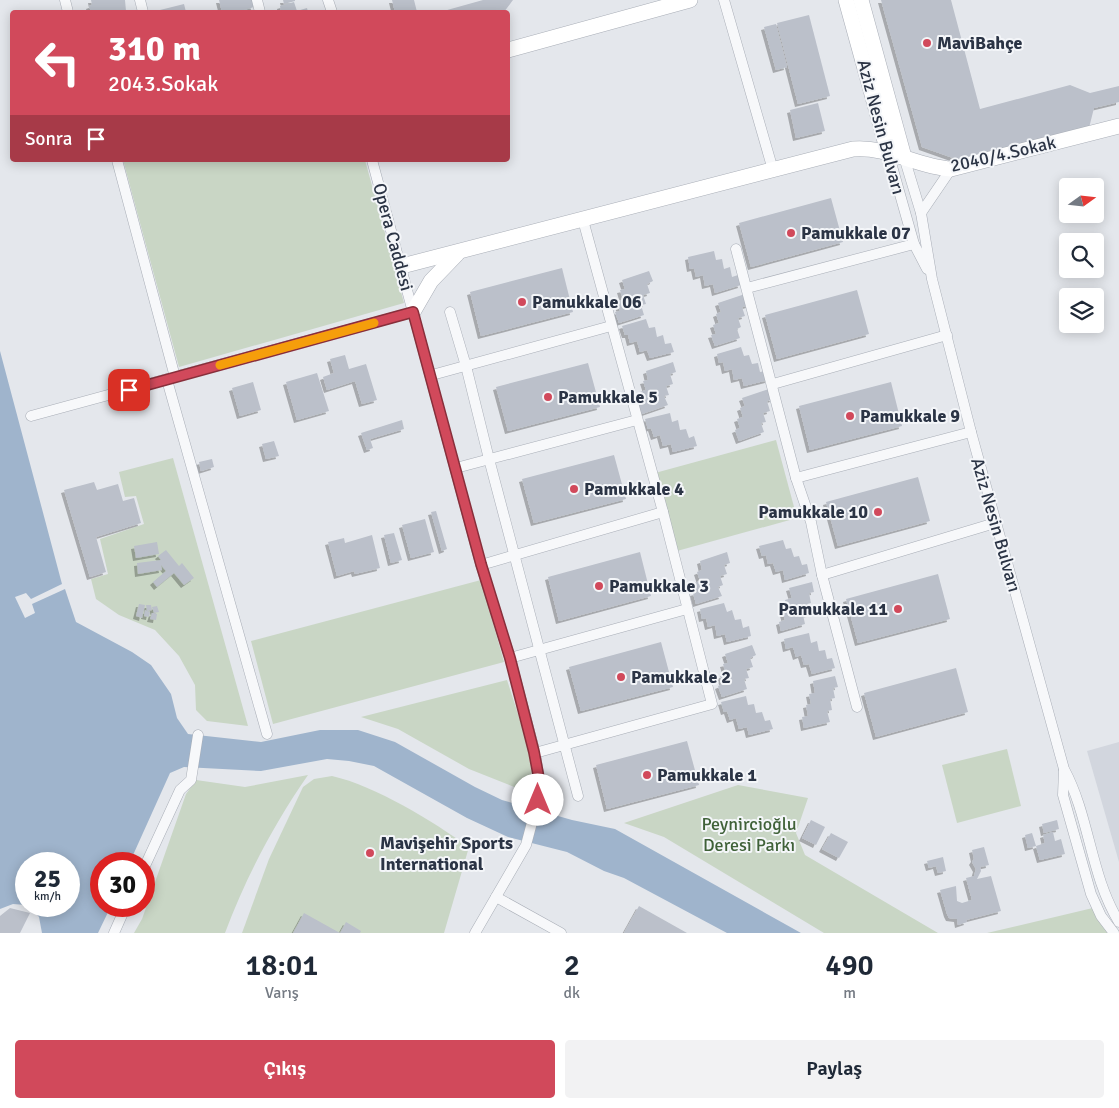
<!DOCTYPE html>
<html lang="tr">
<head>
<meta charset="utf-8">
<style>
  body { margin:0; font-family:Signika,sans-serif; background:#f2f2f3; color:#1f2937; height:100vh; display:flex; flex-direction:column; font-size:19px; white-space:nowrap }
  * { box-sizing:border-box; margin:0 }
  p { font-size:16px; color:#747a83 }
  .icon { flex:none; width:28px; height:28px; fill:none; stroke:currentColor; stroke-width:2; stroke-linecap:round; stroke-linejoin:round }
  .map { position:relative; height:933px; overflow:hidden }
  .details { display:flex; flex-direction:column; background:#fff; flex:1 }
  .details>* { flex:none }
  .hud { position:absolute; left:10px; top:10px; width:500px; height:152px; border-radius:5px; box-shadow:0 2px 12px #0003; background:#d1495b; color:#fff; overflow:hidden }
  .needle { width:32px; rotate:75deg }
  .fabs { position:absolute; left:1059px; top:178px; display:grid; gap:10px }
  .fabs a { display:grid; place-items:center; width:45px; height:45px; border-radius:5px; background:#fff; box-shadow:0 2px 12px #0003; font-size:25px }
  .speed { position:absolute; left:15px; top:852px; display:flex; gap:10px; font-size:25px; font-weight:700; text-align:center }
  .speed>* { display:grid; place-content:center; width:65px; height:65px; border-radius:50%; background:#fff; box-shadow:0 2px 12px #0003; line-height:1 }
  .speed small { font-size:12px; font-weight:400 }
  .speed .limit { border:8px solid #d22; background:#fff; color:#111 }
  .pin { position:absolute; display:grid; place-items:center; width:42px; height:42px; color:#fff; margin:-21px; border-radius:10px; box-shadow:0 2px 8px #0006 }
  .me { position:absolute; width:55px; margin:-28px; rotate:0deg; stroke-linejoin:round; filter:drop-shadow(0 0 4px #0008) }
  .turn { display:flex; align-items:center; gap:18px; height:105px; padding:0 15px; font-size:22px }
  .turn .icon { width:65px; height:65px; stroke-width:2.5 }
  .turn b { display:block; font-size:35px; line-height:42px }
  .then { display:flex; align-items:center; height:48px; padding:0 15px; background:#0003; gap:10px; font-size:19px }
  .eta { display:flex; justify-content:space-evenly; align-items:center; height:85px; text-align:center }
  .eta b { font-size:30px; font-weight:600; line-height:35px }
  .action { display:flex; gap:10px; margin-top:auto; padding:10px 15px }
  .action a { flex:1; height:58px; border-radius:5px; background:#d1495b; color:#fff; font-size:20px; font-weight:600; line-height:58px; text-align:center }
  .action a+a { background:#f2f2f3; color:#1f2937 }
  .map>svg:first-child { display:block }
  .built { fill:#d2d6de }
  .green { fill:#c9d6c5 }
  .water { fill:#9fb4cc }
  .building { fill:#bbc0ca; filter:url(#shadow) }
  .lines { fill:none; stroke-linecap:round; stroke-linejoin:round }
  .street-casing { stroke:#a9aeb7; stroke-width:11 }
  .secondary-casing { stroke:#a9aeb7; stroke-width:16 }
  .street { stroke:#f7f8fa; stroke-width:10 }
  .secondary { stroke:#fff; stroke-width:15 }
  .route-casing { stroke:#882f3b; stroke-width:12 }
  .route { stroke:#d1495b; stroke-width:9 }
  .slow { stroke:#f59e0b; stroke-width:9 }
  .poi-dot { fill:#d1495b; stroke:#f4f6f9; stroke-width:2 }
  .labels { text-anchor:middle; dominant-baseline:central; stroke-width:4; stroke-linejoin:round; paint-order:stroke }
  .poi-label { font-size:18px; font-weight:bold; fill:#2b3445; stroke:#f4f6f9; text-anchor:start }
  .street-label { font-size:18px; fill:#2b3445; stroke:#f4f6f9 }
  .park-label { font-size:18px; fill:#3f6138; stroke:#f4f6f9 }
</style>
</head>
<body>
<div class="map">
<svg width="1119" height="933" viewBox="0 0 1119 933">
  <defs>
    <filter id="shadow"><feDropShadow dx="-3" dy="3" stdDeviation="0" flood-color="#0004"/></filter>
  </defs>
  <rect width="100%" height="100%" fill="#e4e7ec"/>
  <path class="built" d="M1119,742V862L1087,751Z"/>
  <g class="green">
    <path d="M123,160H365L404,303L179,367Z"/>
    <path d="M776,440L797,518L677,551L655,473Z"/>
    <path d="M173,458L248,726L207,721L196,710L195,685L179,656L155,630L119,615L96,599L91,579L108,574L100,539L144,524L136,496L125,497L119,472Z"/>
    <path d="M481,580L504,662L273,724L251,641Z"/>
    <path d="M507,680L534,764L527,792L469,769L398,729L361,717Z"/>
    <path d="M1007,749L1021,806L957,823L942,765Z"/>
    <path d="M308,775C274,824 246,877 225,933H134L142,919L186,794L196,780L245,787Z"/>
    <path d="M332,776C376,786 432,821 469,847L444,933H242L269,859L303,787L314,779Z"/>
    <path d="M738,785L808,798L796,833L805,855L938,933H824L664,837L624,823Z"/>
    <path d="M1097,907L1118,933H987Z"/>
  </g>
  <path class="water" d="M0,351L62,584L31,599L26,593L15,597L25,618L35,613L32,604L65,589L76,622L132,652L151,665L171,694L177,718L188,734L261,742L320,730H358L395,742L475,787L502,800L572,820L615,829L801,933H727L624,878L604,871L567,852L508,837L467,818L374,766L349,761L327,759L261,771L184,767L170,773L129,864H101V906H111L98,933H42L39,917L29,906H69V864H26V905L13,904L0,909Z"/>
  <g class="building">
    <path d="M91,0H125L126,11L91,12L89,6L92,5Z"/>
    <path d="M219,0H252L254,7L244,10L245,12H222Z"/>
    <path d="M283,0H295V1L284,4Z"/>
    <path d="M392,0H414L417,12H395Z"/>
    <path d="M483,0H513L504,12H440Z"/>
    <path d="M881,0H951L980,109L1070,85L1090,93L1119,86V102L1094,108L1089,128L1000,151L956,159L922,147Z"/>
    <path d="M294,2L297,11L307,8L308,12H281L280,6Z"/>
    <path d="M184,4L186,12H160V10Z"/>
    <path d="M809,15L830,96L798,104L777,23Z"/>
    <path d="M776,24L787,67L776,70L764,27Z"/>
    <path d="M818,103L825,131L796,138L790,110Z"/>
    <path d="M831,198L843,242L751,267L739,223Z"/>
    <path d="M714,251L716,260L722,259L724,269L730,267L732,277L738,275L741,285L715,293L713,284L705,286L703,275L696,277L694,268L690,269L688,257Z"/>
    <path d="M562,268L573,312L481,336L470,292Z"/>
    <path d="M649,271L653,281L647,284L650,293L643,295L646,304L641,305L644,315L619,323L615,312L620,311L617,301L623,300L620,290L625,289L622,280Z"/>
    <path d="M857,290L869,334L777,359L765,315Z"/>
    <path d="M745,294L749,305L742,307L745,316L738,318L741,327L737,329L740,338L715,346L711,335L716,334L713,325L719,323L716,314L721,312L718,303Z"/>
    <path d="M646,319L649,328L655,327L657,337L663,335L665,344L671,343L674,352L650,358L647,350L640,352L637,341L630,343L628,335H625L622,326Z"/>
    <path d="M741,347L744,356L749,355L752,364L758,363L760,372L766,371L768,380L744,386L742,378L734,380L732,369L725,371L723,362L719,363L717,354Z"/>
    <path d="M345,355L349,369L366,364L377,400L362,404L355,381L327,390L323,377L334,373L330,359Z"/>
    <path d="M673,362L676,372L670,374L673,384L666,386L669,395L664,396L668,405L642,414L639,403L643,401L640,392L646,390L643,381L648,380L646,371Z"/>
    <path d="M588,363L600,407L508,431L496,387Z"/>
    <path d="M317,373L329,411L297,420L286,382Z"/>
    <path d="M253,382L261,410L240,416L232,388Z"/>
    <path d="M891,382L902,426L810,450L799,406Z"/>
    <path d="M769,389L773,399L767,401L770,411L763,413L766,422L761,423L764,432L739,441L735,430L740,428L737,419L743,417L740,408L745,406L742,398Z"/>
    <path d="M670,413L672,422L678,420L680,430L686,429L689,438L694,436L697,446L673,452L671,444L663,446L660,435L654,437L651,428L648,429L645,419Z"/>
    <path d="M402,420L404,429L370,439L373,448L367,450L361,433Z"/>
    <path d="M274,441L279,456L266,459L262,444Z"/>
    <path d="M614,455L626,499L534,523L522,479Z"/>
    <path d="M212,459L214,467L201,471L199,462Z"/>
    <path d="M918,477L930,521L838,546L826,502Z"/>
    <path d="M94,482L97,490L118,484L123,501L134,498L141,523L96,537L106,572L90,577L64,490Z"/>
    <path d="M436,511L447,549L442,551L431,512Z"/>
    <path d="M425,519L434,552L411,558L402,525Z"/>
    <path d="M394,533L402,560L391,563L384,535Z"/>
    <path d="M372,535L380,568L355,574L354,571L337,576L328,542L344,538L345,543Z"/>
    <path d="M783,540L786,549L791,548L794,557L799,556L802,565L807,564L809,573L785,580L783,570L776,572L773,563L768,564L766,555L762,556L759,546Z"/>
    <path d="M157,542L159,554L136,558L134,546Z"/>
    <path d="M166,550L179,566L182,563L194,578L184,585L174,573L157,587L153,582L166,571L161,565L162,570L138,574L137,563L161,560L158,556Z"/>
    <path d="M640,552L651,596L559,621L548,577Z"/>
    <path d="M727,552L730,563L724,565L727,574L720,576L723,585L718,587L722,596L696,604L693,593L697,592L694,583L700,581L697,572L702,570L700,561Z"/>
    <path d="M938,574L950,619L858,643L846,599Z"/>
    <path d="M812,582L814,592L809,593L811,603L807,604L809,614L803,615L805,624L781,631L779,622L785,620L782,610L787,609L785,600L792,598L789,588Z"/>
    <path d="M724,603L727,612L732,610L735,620L741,619L743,628L749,626L751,636L727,642L725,634L717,636L715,625L708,627L706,618L702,619L700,609Z"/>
    <path d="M139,604L145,605L142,618L136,616Z"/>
    <path d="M146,605H151L152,610L147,611Z"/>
    <path d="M157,606L159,612L154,613L157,614L156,620L150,619L152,613H154L152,607Z"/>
    <path d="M145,610L150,612L149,617L144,616Z"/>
    <path d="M809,633L811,643L817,641L819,651L825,650L827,659L832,658L835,668L812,674L809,664L804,665L801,655L796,657L793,647L786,649L784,639Z"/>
    <path d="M661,642L673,687L581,711L569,667Z"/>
    <path d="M752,645L756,655L750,658L753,667L746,669L749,678L744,679L747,689L722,697L718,686L723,684L720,676L726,674L723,664L728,663L725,654Z"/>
    <path d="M956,668L968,712L876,737L864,693Z"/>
    <path d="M835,676L838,687L833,688L835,698L830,699L832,710L827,711L830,722L804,728L802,717L808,716L806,705L811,704L809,694L815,693L813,681Z"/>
    <path d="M746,696L748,705L754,704L756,713L762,712L765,721L770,720L773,729L749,735L747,727L739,729L736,718L730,720L727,711L724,712L721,702Z"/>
    <path d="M687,741L699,785L607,809L596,765Z"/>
    <path d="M811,820L825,827L816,845L802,838Z"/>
    <path d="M1057,820L1059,829L1044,833L1042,824Z"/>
    <path d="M1053,832L1055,841L1061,839L1065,854L1040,860L1036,846L1045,843L1043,835Z"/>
    <path d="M831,833L848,842L839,858L822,849Z"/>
    <path d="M1032,833L1036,846L1028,848L1025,835Z"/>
    <path d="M984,847L989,865L980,867L981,871L977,879L991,876L1001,911L966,920L967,922L958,925L957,919L949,918L947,914L940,890L956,886L957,901L962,903L972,900L966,878L974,876L976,869L972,862L974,859L972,850Z"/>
    <path d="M943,857L946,871L938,873L936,866L929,868L927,861Z"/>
    <path d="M639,906L687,933H624Z"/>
    <path d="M10,908L30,913L20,933H0V916Z"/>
    <path d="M304,913L340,933H293Z"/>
    <path d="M346,922L361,931L360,933H340Z"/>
  </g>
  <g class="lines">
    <defs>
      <g id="street">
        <path d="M65,0L68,12"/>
        <path d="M140,0L143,12"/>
        <path d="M257,0L260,12"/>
        <path d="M328,0L332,12"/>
        <path d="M724,0L773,170"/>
        <path d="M888,152L914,244L927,269"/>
        <path d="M904,157L921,213L932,279L971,432L1064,769C1090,817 1090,875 1119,922"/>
        <path d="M117,160L175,377"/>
        <path d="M372,160L481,565L510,658L535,753L540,784L538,800L526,845L475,933"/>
        <path d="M921,213L951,169"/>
        <path d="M736,249L796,478L811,522L822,575L857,707"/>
        <path d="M747,288L914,244"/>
        <path d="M450,312L466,366L489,459L578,796"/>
        <path d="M432,375L611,326"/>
        <path d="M167,380L267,734"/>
        <path d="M773,384L947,335"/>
        <path d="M31,416L413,312"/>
        <path d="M456,468L637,420"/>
        <path d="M796,478L971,432"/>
        <path d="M481,565L663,512"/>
        <path d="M822,575L995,523"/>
        <path d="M510,658L687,609"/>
        <path d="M535,753L712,704L663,512L583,220"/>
        <path d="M1064,770L1063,795L1091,894L1101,916L1114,933"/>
        <path d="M144,868L180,790L191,780L198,735"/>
        <path d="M496,897L561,933"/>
        <path d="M114,933L126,906"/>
      </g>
      <g id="secondary">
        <path d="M846,0L888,152"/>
        <path d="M861,0L904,157"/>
        <path d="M508,50L690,0"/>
        <path d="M402,266L853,149C888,146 917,167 951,169L1119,126"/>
        <path d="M413,312L431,281L457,254"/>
      </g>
    </defs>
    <use href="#street" class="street-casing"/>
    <use href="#secondary" class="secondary-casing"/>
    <use href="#street" class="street"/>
    <use href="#secondary" class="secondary"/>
  </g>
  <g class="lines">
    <defs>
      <path id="route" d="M129,390L413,312L481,564L510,658L534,752L540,784L538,800"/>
    </defs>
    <use href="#route" class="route-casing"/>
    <use href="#route" class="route"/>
    <path class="slow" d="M220,365L374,323"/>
  </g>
  <g class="poi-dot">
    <circle cx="927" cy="43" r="5"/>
    <circle cx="791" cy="233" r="5"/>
    <circle cx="522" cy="302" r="5"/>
    <circle cx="548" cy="397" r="5"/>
    <circle cx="850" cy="416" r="5"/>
    <circle cx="574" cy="489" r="5"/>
    <circle cx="878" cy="512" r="5"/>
    <circle cx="599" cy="586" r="5"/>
    <circle cx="898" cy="609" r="5"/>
    <circle cx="621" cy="677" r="5"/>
    <circle cx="647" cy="775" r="5"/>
    <circle cx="370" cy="853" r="5"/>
  </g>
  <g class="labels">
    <g class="poi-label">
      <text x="937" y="43">MaviBahçe</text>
      <text x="801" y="233">Pamukkale 07</text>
      <text x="532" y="302">Pamukkale 06</text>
      <text x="558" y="397">Pamukkale 5</text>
      <text x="860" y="416">Pamukkale 9</text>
      <text x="584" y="489">Pamukkale 4</text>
      <text x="868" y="512" text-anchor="end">Pamukkale 10</text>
      <text x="609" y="586">Pamukkale 3</text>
      <text x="888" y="609" text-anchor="end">Pamukkale 11</text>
      <text x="631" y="677">Pamukkale 2</text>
      <text x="657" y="775">Pamukkale 1</text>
      <text x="380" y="843">Mavişehir Sports<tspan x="380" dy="21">International</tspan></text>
    </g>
    <g class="street-label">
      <text transform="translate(881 127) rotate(75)">Aziz Nesin Bulvarı</text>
      <text transform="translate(1003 154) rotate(-13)">2040/4.Sokak</text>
      <text transform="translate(393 237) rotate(75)">Opera Caddesi</text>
      <text transform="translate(996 525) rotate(74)">Aziz Nesin Bulvarı</text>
    </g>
    <g class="park-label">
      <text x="749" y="824">Peynircioğlu<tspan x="749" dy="21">Deresi Parkı</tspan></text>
    </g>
  </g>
</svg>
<div class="fabs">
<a><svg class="needle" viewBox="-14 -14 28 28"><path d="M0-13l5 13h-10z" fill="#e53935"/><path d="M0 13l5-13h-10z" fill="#747a83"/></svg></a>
<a><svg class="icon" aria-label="search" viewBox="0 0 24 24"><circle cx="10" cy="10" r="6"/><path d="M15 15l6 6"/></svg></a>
<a><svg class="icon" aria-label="layers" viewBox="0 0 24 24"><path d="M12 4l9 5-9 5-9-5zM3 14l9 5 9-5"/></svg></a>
</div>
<div class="speed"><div>25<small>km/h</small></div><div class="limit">30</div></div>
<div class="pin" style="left:129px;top:390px;background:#d93025"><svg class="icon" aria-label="arrive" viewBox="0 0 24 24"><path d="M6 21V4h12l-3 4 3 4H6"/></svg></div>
<svg class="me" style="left:538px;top:800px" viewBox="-20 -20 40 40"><circle r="19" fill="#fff"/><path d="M0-13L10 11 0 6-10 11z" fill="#d1495b"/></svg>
<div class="hud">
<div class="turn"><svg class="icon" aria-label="left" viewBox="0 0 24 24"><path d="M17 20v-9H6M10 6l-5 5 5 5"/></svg><div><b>310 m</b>2043.Sokak</div></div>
<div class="then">Sonra<svg class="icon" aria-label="arrive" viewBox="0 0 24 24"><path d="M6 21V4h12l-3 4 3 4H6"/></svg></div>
</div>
</div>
<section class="details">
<div class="eta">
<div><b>18:01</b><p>Varış</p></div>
<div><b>2</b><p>dk</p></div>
<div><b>490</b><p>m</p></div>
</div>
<div class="action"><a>Çıkış</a><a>Paylaş</a></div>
</section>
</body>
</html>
